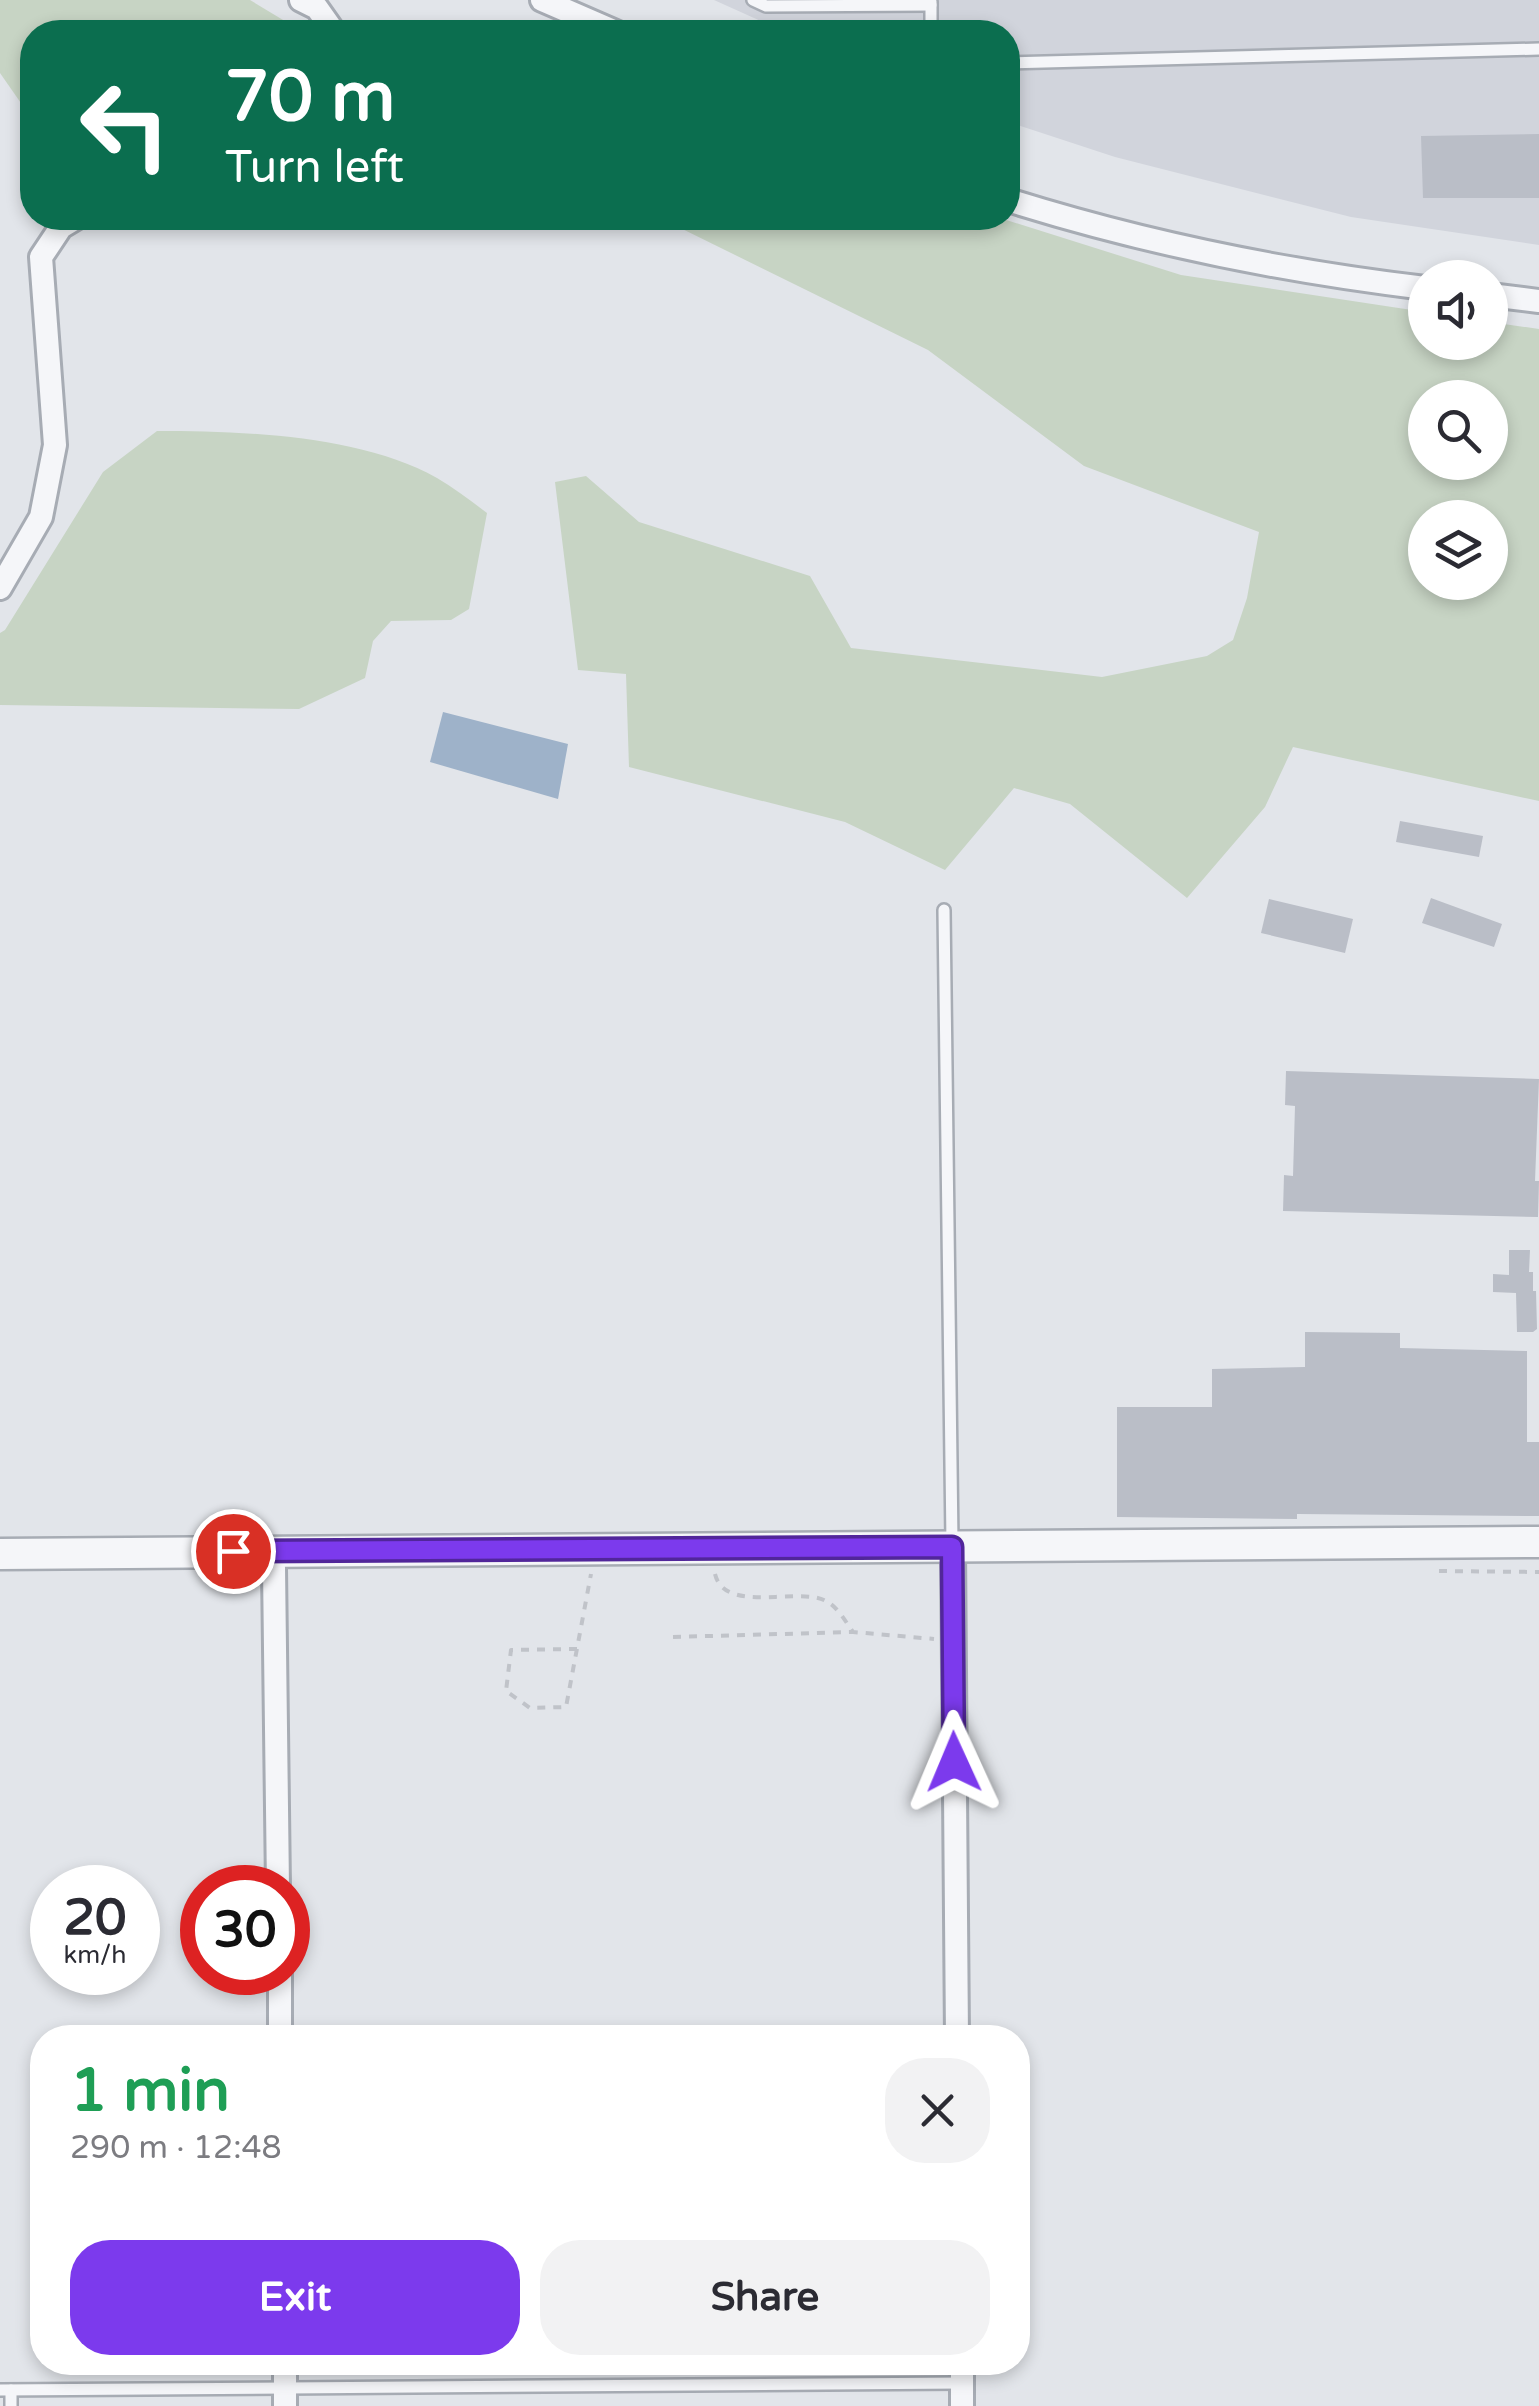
<!DOCTYPE html>
<html lang="en">
<head>
<meta charset="utf-8">
<style>
  body { margin:0; font-family:"Varela Round",sans-serif; background:#f2f2f3; color:#2b2b33; height:100vh; display:flex; flex-direction:column; font-size:38px; white-space:nowrap }
  * { box-sizing:border-box; margin:0 }
  p { font-size:32px; color:#7c7c81 }
  .icon { flex:none; width:55px; height:55px; fill:none; stroke:currentColor; stroke-width:2; stroke-linecap:round; stroke-linejoin:round }
  .map { position:relative; flex:1; overflow:hidden }
  .panel { position:absolute; left:30px; top:2025px; width:1000px; height:350px; display:flex; flex-direction:column; background:#fff; border-radius:40px; box-shadow:0 5px 15px #0003 }
  .panel>* { flex:none }
  .banner { position:absolute; left:20px; top:20px; width:1000px; height:210px; border-radius:40px; box-shadow:0 5px 15px #0003; background:#0b6e4f; color:#fff; overflow:hidden }
  .buttons { position:absolute; left:1408px; top:260px; display:grid; gap:20px }
  .buttons a { display:grid; place-items:center; width:100px; height:100px; border-radius:50%; background:#fff; box-shadow:0 5px 15px #0003; font-size:50px }
  .speed { position:absolute; left:30px; top:1865px; display:flex; gap:20px; font-size:50px; font-weight:700; text-align:center }
  .speed>* { display:grid; place-content:center; width:130px; height:130px; border-radius:50%; background:#fff; box-shadow:0 5px 15px #0003; line-height:1 }
  .speed small { font-size:25px; font-weight:400 }
  .speed .limit { border:15px solid #d22; background:#fff; color:#111 }
  .pin { position:absolute; display:grid; place-items:center; width:85px; height:85px; color:#fff; margin:-42px; border:5px solid #fff; border-radius:50%; box-shadow:0 2px 10px #0007 }
  .me { position:absolute; width:110px; margin:-55px; rotate:359deg; stroke-linejoin:round; filter:drop-shadow(0 0 8px #0008) }
  .turn { display:flex; align-items:center; gap:35px; height:210px; padding:0 40px; font-size:45px }
  .turn .icon { width:130px; height:130px; stroke-width:2.5 }
  .turn b { display:block; font-size:70px; line-height:85px }
  .round { display:grid; place-items:center; flex:none; width:105px; height:105px; border-radius:40px; background:#f2f2f3 }
  .headline { display:flex; align-items:center; justify-content:space-between; height:170px; padding:0 40px }
  h1 { font-size:60px; font-weight:700; line-height:75px; color:#1e9e55 }
  .button { display:flex; gap:20px; margin-top:auto; padding:20px 40px }
  .button a { flex:1; height:115px; border-radius:40px; background:#7c3aed; color:#fff; font-size:40px; font-weight:700; line-height:115px; text-align:center }
  .button a+a { background:#f2f2f3; color:#2b2b33 }
  .map>svg:first-child { display:block }
  .built { fill:#d1d4dc }
  .green { fill:#c7d4c4; fill-rule:evenodd }
  .water { fill:#9eb2c9 }
  .building { fill:#babec7 }
  .lines { fill:none; stroke-linecap:round; stroke-linejoin:round }
  .service-casing { stroke:#a7acb4; stroke-width:16 }
  .minor-casing { stroke:#a7acb4; stroke-width:28 }
  .tertiary-casing { stroke:#a7acb4; stroke-width:35 }
  .path { stroke:#c0c3c9; stroke-width:4; stroke-dasharray:8 8; stroke-linecap:butt }
  .service { stroke:#f5f6f9; stroke-width:11 }
  .minor { stroke:#f5f6f9; stroke-width:22 }
  .tertiary { stroke:#f5f6f9; stroke-width:30 }
  .route-casing { stroke:#51269a; stroke-width:25 }
  .route { stroke:#7c3aed; stroke-width:18 }
</style>
</head>
<body>
<div class="map">
<svg width="1539" height="2406" viewBox="0 0 1539 2406">
  <rect width="100%" height="100%" fill="#e2e5ea"/>
  <path class="built" d="M714,0H1539V245L1351,217L1115,157L1008,122V32H785Z"/>
  <g class="green">
    <path d="M0,0H250L303,32H32V119L0,73Z"/>
    <path d="M660,218H1000L1181,275L1425,312V342H1490V322L1539,329V801L1293,747L1265,807L1187,898L1070,804L1014,788L945,870L845,822L629,767L626,674L578,670L555,482L586,476L639,522L810,576L851,648L1102,677L1207,656L1233,640L1247,598L1259,532L1084,466L928,350ZM1425,398H1490V462H1425ZM1425,518H1490V582H1425Z"/>
    <path d="M157,431C243,431 360,435 437,478C454,488 471,501 487,513L469,609L451,620L391,621L373,641L365,678L299,709L0,705V633L5,630L103,472Z"/>
  </g>
  <path class="water" d="M443,712L568,744L558,799L430,762Z"/>
  <g class="building">
    <path d="M1539,134V198H1423L1421,136Z"/>
    <path d="M1400,821L1483,836L1479,857L1396,842Z"/>
    <path d="M1431,898L1502,924L1494,947L1422,923Z"/>
    <path d="M1269,899L1353,919L1345,953L1261,933Z"/>
    <path d="M1286,1071L1539,1079L1535,1181H1539L1538,1217L1283,1211L1284,1175L1293,1176L1295,1106L1285,1105Z"/>
    <path d="M1509,1250H1530L1529,1272H1533V1291H1536L1537,1329L1533,1332H1517L1516,1293L1493,1292V1274L1509,1275Z"/>
    <path d="M1305,1332L1400,1333V1348L1527,1351V1442H1539V1516L1297,1514V1519L1117,1517V1407H1212V1369L1305,1367Z"/>
  </g>
  <g class="lines">
    <defs>
      <g id="service">
        <path d="M753,0L766,6L931,5"/>
        <path d="M931,32V2"/>
        <path d="M1008,63L1539,49"/>
        <path d="M944,910L952,1543"/>
        <path d="M0,2390L962,2383"/>
        <path d="M11,2390V2406"/>
      </g>
      <g id="minor">
        <path d="M301,0L317,8L334,32"/>
        <path d="M542,0L616,32"/>
        <path d="M1008,200C1145,243 1282,271 1425,288"/>
        <path d="M1490,295L1539,301"/>
        <path d="M0,588L41,517L55,445L41,257L61,227L76,218"/>
        <path d="M953,1547L957,2038"/>
        <path d="M271,1551L274,1568L278,1888"/>
        <path d="M280,1972V2038"/>
        <path d="M285,2362V2406"/>
        <path d="M962,2362V2406"/>
      </g>
      <path id="tertiary" d="M0,1554L1539,1542"/>
    </defs>
    <use href="#service" class="service-casing"/>
    <use href="#minor" class="minor-casing"/>
    <use href="#tertiary" class="tertiary-casing"/>
    <g class="path">
      <path d="M1439,1571L1539,1572"/>
      <path d="M715,1574C725,1615 798,1586 826,1601C838,1607 845,1621 853,1632L934,1639"/>
      <path d="M673,1637L853,1632"/>
      <path d="M577,1649L511,1650L506,1691L530,1708L566,1707L591,1574"/>
    </g>
    <use href="#service" class="service"/>
    <use href="#minor" class="minor"/>
    <use href="#tertiary" class="tertiary"/>
  </g>
  <g class="lines">
    <defs>
      <path id="route" d="M233,1551L952,1547L954,1762"/>
    </defs>
    <use href="#route" class="route-casing"/>
    <use href="#route" class="route"/>
  </g>
</svg>
<div class="buttons">
<a><svg class="icon" aria-label="sound" viewBox="0 0 24 24"><path d="M4 9h4l5-4v14l-5-4H4zM17 9q2 3 0 6"/></svg></a>
<a><svg class="icon" aria-label="search" viewBox="0 0 24 24"><circle cx="10" cy="10" r="6"/><path d="M15 15l6 6"/></svg></a>
<a><svg class="icon" aria-label="layers" viewBox="0 0 24 24"><path d="M12 4l9 5-9 5-9-5zM3 14l9 5 9-5"/></svg></a>
</div>
<div class="speed"><div>20<small>km/h</small></div><div class="limit">30</div></div>
<div class="pin" style="left:233px;top:1551px;background:#d93025"><svg class="icon" aria-label="arrive" viewBox="0 0 24 24"><path d="M6 21V4h12l-3 4 3 4H6"/></svg></div>
<svg class="me" style="left:954px;top:1762px" viewBox="-20 -20 40 40"><path d="M0-17L14 15 0 8-14 15z" fill="#7c3aed" stroke="#fff" stroke-width="4"/></svg>
<div class="banner">
<div class="turn"><svg class="icon" aria-label="left" viewBox="0 0 24 24"><path d="M17 20v-9H6M10 6l-5 5 5 5"/></svg><div><b>70 m</b>Turn left</div></div>
</div>
<section class="panel">
<div class="headline"><div><h1>1 min</h1><p>290 m · 12:48</p></div><a class="round"><svg class="icon" aria-label="close" viewBox="0 0 24 24"><path d="M6 6l12 12M18 6L6 18"/></svg></a></div>
<div class="button"><a>Exit</a><a>Share</a></div>
</section>
</div>
</body>
</html>
